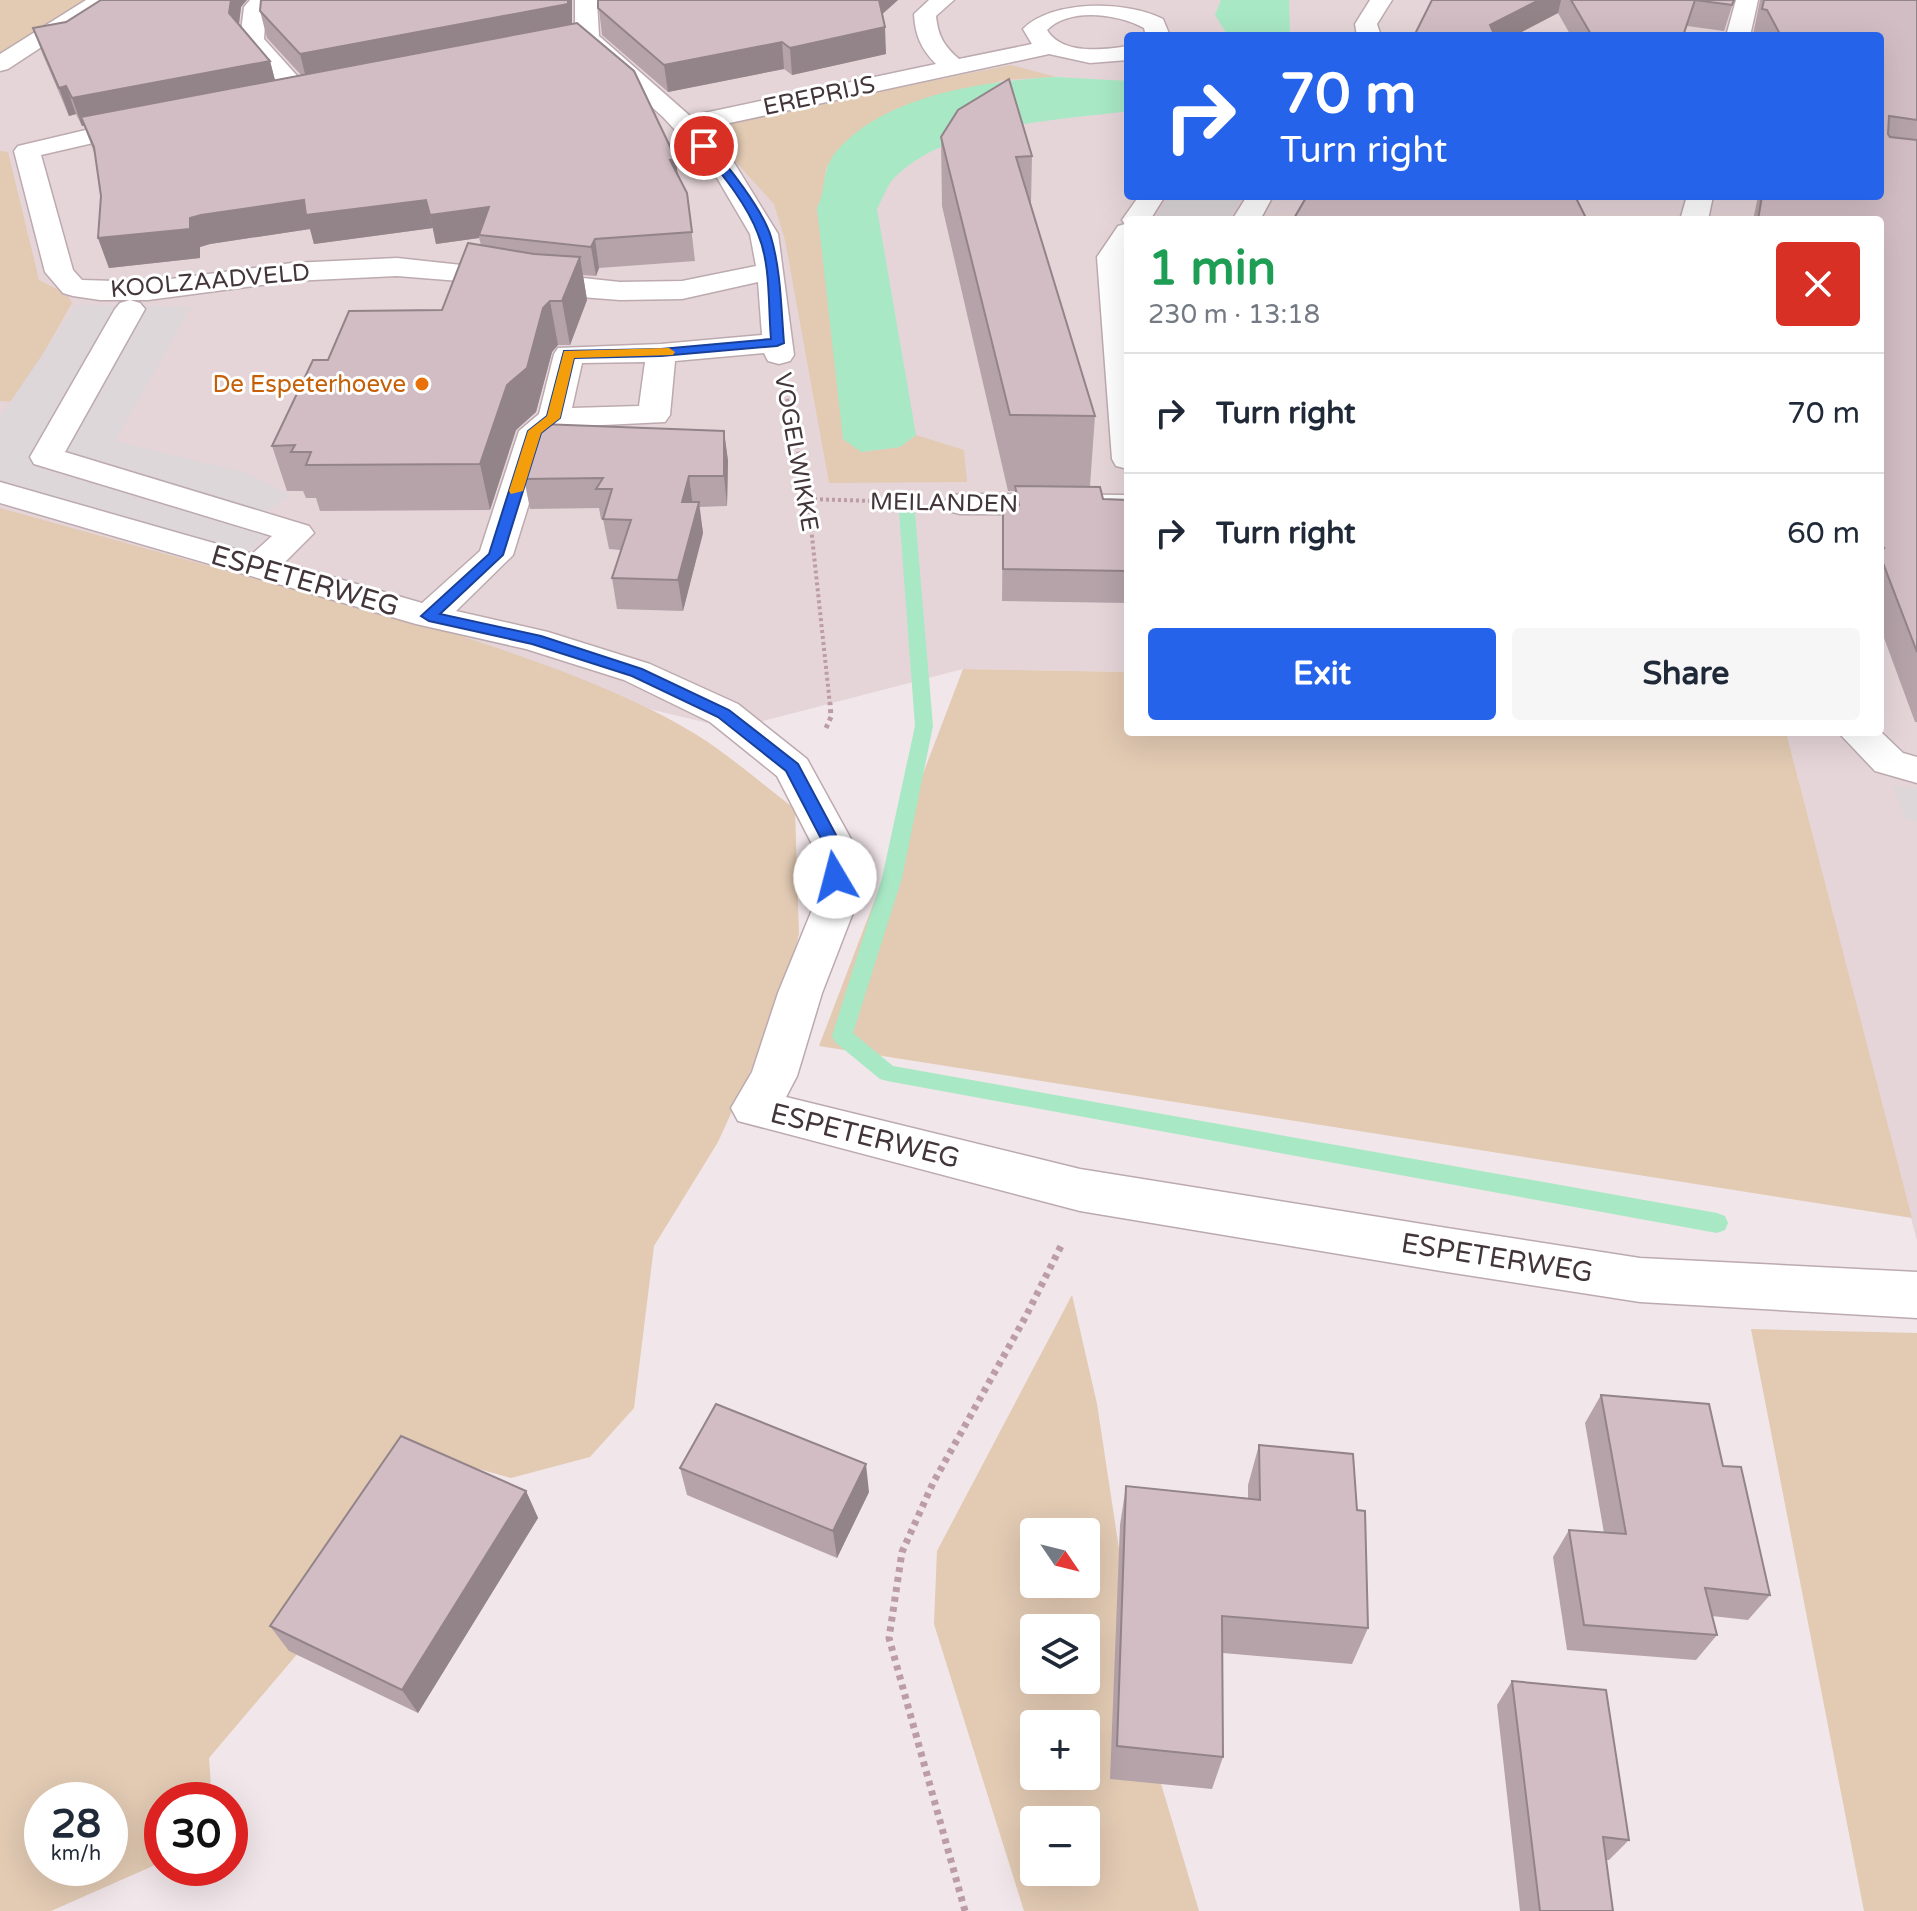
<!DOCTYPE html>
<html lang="en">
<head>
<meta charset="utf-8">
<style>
  body { margin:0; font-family:"Varela Round",sans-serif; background:#f6f6f7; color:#1f2937; height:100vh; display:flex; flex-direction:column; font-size:30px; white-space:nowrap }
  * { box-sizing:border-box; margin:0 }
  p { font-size:26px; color:#747a83 }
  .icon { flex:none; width:44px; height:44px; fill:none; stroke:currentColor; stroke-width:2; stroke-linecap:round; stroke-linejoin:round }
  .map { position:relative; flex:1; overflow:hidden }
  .sheet { position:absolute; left:1124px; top:216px; width:760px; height:520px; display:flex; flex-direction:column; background:#fff; border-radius:8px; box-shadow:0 8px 32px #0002 }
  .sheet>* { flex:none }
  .top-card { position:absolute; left:1124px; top:32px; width:760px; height:168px; border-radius:8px; box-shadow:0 8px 32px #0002; background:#2563eb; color:#fff; overflow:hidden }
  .needle { width:52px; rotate:125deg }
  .fabs { position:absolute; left:1020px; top:1518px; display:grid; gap:16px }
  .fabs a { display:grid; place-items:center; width:80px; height:80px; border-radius:8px; background:#fff; box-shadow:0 8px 32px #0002; font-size:40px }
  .speed { position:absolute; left:24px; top:1782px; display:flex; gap:16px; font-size:40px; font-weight:700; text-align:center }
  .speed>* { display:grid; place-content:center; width:104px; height:104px; border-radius:50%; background:#fff; box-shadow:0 8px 32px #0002; line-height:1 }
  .speed small { font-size:20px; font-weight:400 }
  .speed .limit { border:12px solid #d22; background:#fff; color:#111 }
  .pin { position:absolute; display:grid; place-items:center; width:68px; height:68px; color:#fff; margin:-34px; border:4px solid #fff; border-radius:50%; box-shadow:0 2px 8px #0007 }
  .me { position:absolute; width:88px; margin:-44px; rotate:352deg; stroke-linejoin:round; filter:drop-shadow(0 0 6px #0008) }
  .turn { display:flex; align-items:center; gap:28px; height:168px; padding:0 24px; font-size:36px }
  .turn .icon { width:104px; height:104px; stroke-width:2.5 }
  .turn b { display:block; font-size:56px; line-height:68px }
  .round { display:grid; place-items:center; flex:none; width:84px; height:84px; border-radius:8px; background:#f6f6f7 }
  .headline { display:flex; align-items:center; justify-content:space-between; height:136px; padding:0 24px }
  h1 { font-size:48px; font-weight:700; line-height:60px; color:#1e9e55 }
  .button { display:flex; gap:16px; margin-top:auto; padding:16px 24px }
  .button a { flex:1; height:92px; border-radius:8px; background:#2563eb; color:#fff; font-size:32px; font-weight:700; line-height:92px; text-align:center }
  .button a+a { background:#f6f6f7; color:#1f2937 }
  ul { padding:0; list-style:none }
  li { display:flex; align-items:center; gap:24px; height:120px; padding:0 24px; border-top:2px solid #e0e1e3 }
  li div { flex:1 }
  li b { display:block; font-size:30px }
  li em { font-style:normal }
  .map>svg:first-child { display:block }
  .residential { fill:#e5d5d9; fill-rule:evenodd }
  .green { fill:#e2cab3; fill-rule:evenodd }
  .parking { fill:#ddd7d9 }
  .water { fill:#a8e8c5 }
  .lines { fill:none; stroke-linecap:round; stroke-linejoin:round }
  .stream { fill:#a8e8c5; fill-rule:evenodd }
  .minor-casing { stroke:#bcaaaf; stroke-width:3 }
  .path-far2 { stroke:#bc9da6; stroke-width:4; stroke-dasharray:3 3; stroke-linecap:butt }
  .path-far1 { stroke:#bc9da6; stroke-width:5; stroke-dasharray:4 4; stroke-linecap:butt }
  .path { stroke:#bc9da6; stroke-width:7; stroke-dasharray:5 5; stroke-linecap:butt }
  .minor { fill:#fff; fill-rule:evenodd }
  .wall { fill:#b5a3a9 }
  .shaded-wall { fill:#938489 }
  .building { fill:#d2bdc4; stroke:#938489; stroke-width:2 }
  .route { fill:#2563eb; stroke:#184099; stroke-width:2 }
  .slow { fill:#f59e0b }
  .food-dot { fill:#e8710a; stroke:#fff; stroke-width:3 }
  .labels { text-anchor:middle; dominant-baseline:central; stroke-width:6; stroke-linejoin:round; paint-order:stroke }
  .far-street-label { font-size:24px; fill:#43363b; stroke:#fff }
  .far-food-label { font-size:24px; fill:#c56008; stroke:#fff; text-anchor:end }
  .street-label { font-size:28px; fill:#43363b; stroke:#fff }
</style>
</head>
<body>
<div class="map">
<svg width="1917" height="1911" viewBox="0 0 1917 1911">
  <rect width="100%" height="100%" fill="#f1e6e9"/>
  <path class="residential" d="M84,0H1917V1241L1786,732H1880V220H1128V672L963,669L732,729L0,552V52ZM1128,36H1880V196H1128Z"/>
  <g class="green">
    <path d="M0,0H92L0,57Z"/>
    <path d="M1011,65L1056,77L1004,80L980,87L826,168L823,196L817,208L861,452L900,447L916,435L964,450L967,482L829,483L785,240L774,204L714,138L720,127L739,119Z"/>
    <path d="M0,151L8,152L39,280L67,294L72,303L16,402L0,401Z"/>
    <path d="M0,508L461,636C535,660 631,694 697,735C732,757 763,785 795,809L799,933L787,991L718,1142L654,1246L634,1408L590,1457L511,1478L429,1455L310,1639L209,1758L212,1800H162V1862L51,1911H0ZM42,1800H110V1868H42Z"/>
    <path d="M963,669L1128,672V732H1786L1912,1218L819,1046Z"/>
    <path d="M1072,1295L1097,1404L1148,1740L1199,1911H1024L934,1624L937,1551ZM1034,1532H1086V1584H1034ZM1034,1628H1086V1680H1034ZM1034,1724H1086V1776H1034ZM1034,1820H1086V1872H1034Z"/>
    <path d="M1751,1329L1917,1333V1911H1864Z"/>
  </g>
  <g class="parking">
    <path d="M1170,196H1242L1227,220H1154Z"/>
    <path d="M76,305L191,307L115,441L243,472L290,495L267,511L269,533L243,556L0,490V417Z"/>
    <path d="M1893,786L1917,788V821L1906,820Z"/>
  </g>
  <g class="water">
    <path d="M1221,0H1289L1290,36H1228L1215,15Z"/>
    <path d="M1056,77L1128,81V111C1055,121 951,123 895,177C887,185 882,200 877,209L916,435L900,447L861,452L843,439L817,208C826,191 822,172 833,156C879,95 986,81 1056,77Z"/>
  </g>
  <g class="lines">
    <path class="stream" d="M907,507L915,512L933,726L902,878L853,1033L893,1066L1717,1213L1725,1216L1728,1223L1725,1230L1717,1233L887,1081L880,1079L835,1042L832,1036L882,878L915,726L899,512Z"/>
    <defs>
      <g id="minor">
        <path d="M86,0H113L8,69L0,71V54Z"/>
        <path d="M250,0H274L266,9L264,39L309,89L312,94L309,99H291L240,40L244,7Z"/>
        <path d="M575,0H597L599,36L690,116L936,64C921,49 915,35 914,14L929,0H954L936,16C938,36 944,46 959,59L1032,44L1023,29C1052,0 1125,0 1163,19L1170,36H1146L1144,28C1118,14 1070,7 1047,30C1062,55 1103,50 1128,46V60L1090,63L1049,54L702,129L733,161L778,234L794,355L790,361L779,364L768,361L764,353L675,361L670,415L665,422L562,427L550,436L513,555L456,611L548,632L650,664L738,704L807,759L857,850L856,905L822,993L797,1076L786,1097L1080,1169L1447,1228L1640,1258L1917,1272V1318L1640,1302L1447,1272L1080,1211L738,1121L731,1108L752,1072L778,993L814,905L815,850L777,776L710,722L624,680L526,649L416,624L0,503V482L252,554L272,536L34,464L30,457L115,309L120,303L130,300L140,303L145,309L65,452L309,526L314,533L284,563L422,603L480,551L519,431L539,414L554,354L558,348L661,344L762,335L758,282L682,299L620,300L542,294L472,282L397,276L292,281L148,300H100L73,296L63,293L45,272L14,151L18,146L145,116L154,119L158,124L154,129L41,155L73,270L82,280L148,282L292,263L397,258L620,282L682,281L756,266L750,234L713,171L663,117L575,38ZM645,362L639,406L572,408L582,363Z"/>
        <path d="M1370,0H1392L1377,24L1381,36H1357L1355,24Z"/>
        <path d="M1736,0H1758L1750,36H1726Z"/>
        <path d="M1139,196H1165L1150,220H1128V253L1125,257L1128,288V469L1116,466L1112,459L1097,257L1118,226L1125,224L1122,220Z"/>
        <path d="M1247,196H1273L1260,220H1232Z"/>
        <path d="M1687,196H1713L1708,220H1680Z"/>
        <path d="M960,494L1128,495V515L960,514L948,511L943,504L948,497Z"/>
        <path d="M1880,731L1903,753L1917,757V783L1875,771L1838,732Z"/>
      </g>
    </defs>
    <use href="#minor" class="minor-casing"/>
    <g class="path-far2">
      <path d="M787,399L808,499L830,705"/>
      <path d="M808,499L907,502"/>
    </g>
    <path class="path-far1" d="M826,728L831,717L830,703"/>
    <path class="path" d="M965,1911L889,1638L902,1552L933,1483L1026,1316L1062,1244"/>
    <use href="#minor" class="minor"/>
  </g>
  <g class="wall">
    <path d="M572,0V24L676,159L677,174L687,193L695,261L599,268L596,276L583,275L587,300L570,345H558L552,352L536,412L516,430L490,510L320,511L316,498H306L303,491H287L272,446L328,360L442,310L481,245L479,238L436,244L433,228L314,244L310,229L210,244L200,247V258L109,268L98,238L101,196L95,155L84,126H82L76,114L69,116L43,55L33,28L66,22L241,7L239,24L270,61L275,80L301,75L267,38L260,11Z"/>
    <path d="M598,0H898L882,14L886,54L792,75L784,69L668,92L602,35Z"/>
    <path d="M1432,0H1734L1724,31L1687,26L1684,36H1571L1558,13L1514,36H1414Z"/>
    <path d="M1760,0H1917V722H1915L1880,627V220H1753L1758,196H1880V36L1753,35Z"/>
    <path d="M941,137L1032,156L1031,204L1095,416L1090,486L1103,499L1128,500V603L1002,601L1003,505H1014L1015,491H1008L942,206Z"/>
    <path d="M724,431L728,461L727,506L699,507L703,533L683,611L617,609L612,578L621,550L609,549L603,519H601L599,508L530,509L524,479Z"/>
    <path d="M1601,1395L1723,1466L1770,1595L1748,1620L1712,1616L1717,1635L1696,1660L1567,1650L1553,1557L1569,1530L1604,1533L1585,1423Z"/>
    <path d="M1259,1445L1357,1510L1368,1628L1352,1664L1223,1653V1757L1212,1789L1110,1779L1120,1525L1126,1486L1248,1498V1485Z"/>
    <path d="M680,1468L869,1492L837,1558L687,1495Z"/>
    <path d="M526,1491L538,1518L418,1713L289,1651L270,1626Z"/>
    <path d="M1512,1681L1629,1840L1609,1860H1606L1613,1911H1520L1497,1705Z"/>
  </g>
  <g class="shaded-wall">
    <path d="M231,0H247L241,7L237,40L229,13Z"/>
    <path d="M568,0H572V31L307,82L300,54Z"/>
    <path d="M878,0H898L878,18Z"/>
    <path d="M1539,0H1561L1558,13L1514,36H1487L1490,25Z"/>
    <path d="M885,27L886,54L792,75L790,48Z"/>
    <path d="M782,42L784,69L668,92L664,65Z"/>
    <path d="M270,61L277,88L81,117L84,126H82L72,98Z"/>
    <path d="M66,86L76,114L69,116L59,88Z"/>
    <path d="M676,159L679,188L670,160Z"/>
    <path d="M304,200H426L433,228L314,244L310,229L210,244L200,247V258L109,268L98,238L201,215Z"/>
    <path d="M489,207L479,235V238L436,244L430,215Z"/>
    <path d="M595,239L599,268L596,276L591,247Z"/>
    <path d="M580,257L587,300L570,345L562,301Z"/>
    <path d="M550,301L558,345L552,352L536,412L516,430L490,510L480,464L507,385L543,308Z"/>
    <path d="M724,431L728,461L727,506L724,476Z"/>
    <path d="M689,476L693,507L682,502Z"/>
    <path d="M699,502L703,533L683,611L678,580Z"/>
    <path d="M866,1464L869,1492L837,1558L833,1531Z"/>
    <path d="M526,1491L538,1518L418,1713L402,1690Z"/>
  </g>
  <g class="building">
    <path d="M101,0H231L229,13L270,61L72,98L66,86L59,88L33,28L66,22Z"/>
    <path d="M261,0H568V4L300,54L260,11Z"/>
    <path d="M598,0H879L885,27L790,48L782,42L664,65L598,8Z"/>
    <path d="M1432,0H1539L1490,25L1495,36H1414Z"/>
    <path d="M1571,0H1695L1683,36H1592Z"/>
    <path d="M1695,0H1734L1732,5Z"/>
    <path d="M1764,0H1917V120L1889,116L1888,134L1890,137L1917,140V652L1880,555V548H1884L1880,541V220H1758L1762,196H1880V36H1781L1767,10L1762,9Z"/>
    <path d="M577,23L634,71L676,159L670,160L687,193L692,232L595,239L591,247L479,235L489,207L430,215L426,200L306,215L304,200L201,215L190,218V229L98,238L101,196L94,147L81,117Z"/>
    <path d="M1009,79L1032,156L1016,157L1095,416L1010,415L941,137L958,110Z"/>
    <path d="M1307,196H1575L1587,220H1293Z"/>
    <path d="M468,243L534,254L580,257L562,301H550L543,308L527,368L507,385L480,464L306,465L311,452H291L295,445L272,446L313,360H328L349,311L442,310Z"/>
    <path d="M541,424L724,431V476H689L682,502H699L678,580L612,578L631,520L603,519L612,489H596L603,478L524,479Z"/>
    <path d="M1015,486L1100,487L1103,499L1128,500V571L1003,569V505H1019Z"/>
    <path d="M1601,1395L1709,1404L1723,1466L1741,1467L1770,1595L1705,1588L1717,1635L1584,1625L1569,1530L1626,1534Z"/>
    <path d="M716,1404L866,1464L833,1531L680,1468Z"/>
    <path d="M401,1436L526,1491L402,1690L270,1626Z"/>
    <path d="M1259,1445L1353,1454L1357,1510L1365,1511L1368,1628L1222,1616L1223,1757L1117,1746L1126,1486L1260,1500Z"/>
    <path d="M1512,1681L1606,1690L1629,1840L1603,1837L1613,1911H1540Z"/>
  </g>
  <path class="route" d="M700,144H708C727,164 763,210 771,237C781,271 781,308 784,343L777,346L661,356L574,358L560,418L541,433L503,555L440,614L541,636L642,669L729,710L798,764L844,850V877L835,883L827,877V850L786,771L718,717L632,676L532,644L429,621L421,616L489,554L528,431L547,416L564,351L661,349L771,339C768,306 771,265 758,234C746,202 720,172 699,146Z"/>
  <path class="slow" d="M669,348L675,352L673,355L574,358L560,418L541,433L523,491L511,494L509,491L528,431L547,416L564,351Z"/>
  <circle class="food-dot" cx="422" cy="384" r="8"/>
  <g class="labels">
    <g class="far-street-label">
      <text transform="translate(819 96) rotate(-12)">EREPRIJS</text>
      <text transform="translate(210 281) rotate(-5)">KOOLZAADVELD</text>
      <text transform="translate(796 452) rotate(80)">VOGELWIKKE</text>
      <text transform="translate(944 503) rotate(1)">MEILANDEN</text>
    </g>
    <g class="far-food-label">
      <text x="406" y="384">De Espeterhoeve</text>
    </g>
    <g class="street-label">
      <text transform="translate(305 581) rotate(16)">ESPETERWEG</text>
      <text transform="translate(865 1136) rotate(14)">ESPETERWEG</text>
      <text transform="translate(1497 1258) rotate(9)">ESPETERWEG</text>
    </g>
  </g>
</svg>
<div class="fabs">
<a><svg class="needle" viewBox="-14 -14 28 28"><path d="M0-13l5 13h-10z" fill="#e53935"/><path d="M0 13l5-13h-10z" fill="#747a83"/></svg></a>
<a><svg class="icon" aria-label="layers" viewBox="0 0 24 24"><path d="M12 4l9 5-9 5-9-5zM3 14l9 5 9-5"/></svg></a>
<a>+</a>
<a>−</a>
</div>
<div class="speed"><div>28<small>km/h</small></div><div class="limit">30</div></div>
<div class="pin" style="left:704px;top:146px;background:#d93025"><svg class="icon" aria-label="arrive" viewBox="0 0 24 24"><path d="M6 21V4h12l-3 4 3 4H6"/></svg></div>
<svg class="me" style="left:835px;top:877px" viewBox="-20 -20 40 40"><circle r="19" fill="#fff"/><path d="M0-13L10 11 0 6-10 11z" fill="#2563eb"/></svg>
<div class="top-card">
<div class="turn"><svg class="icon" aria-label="right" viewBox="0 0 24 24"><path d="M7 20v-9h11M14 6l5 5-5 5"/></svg><div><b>70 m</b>Turn right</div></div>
</div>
<section class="sheet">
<div class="headline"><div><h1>1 min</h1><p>230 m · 13:18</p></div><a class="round" style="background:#d93025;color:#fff"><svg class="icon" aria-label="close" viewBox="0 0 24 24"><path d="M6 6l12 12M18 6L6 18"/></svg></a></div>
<ul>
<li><svg class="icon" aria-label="right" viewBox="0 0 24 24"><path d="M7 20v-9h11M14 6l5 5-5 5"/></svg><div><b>Turn right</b></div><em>70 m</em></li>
<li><svg class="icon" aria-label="right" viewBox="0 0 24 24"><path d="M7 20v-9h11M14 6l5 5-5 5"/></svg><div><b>Turn right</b></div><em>60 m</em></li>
</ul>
<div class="button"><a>Exit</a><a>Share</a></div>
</section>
</div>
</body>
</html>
